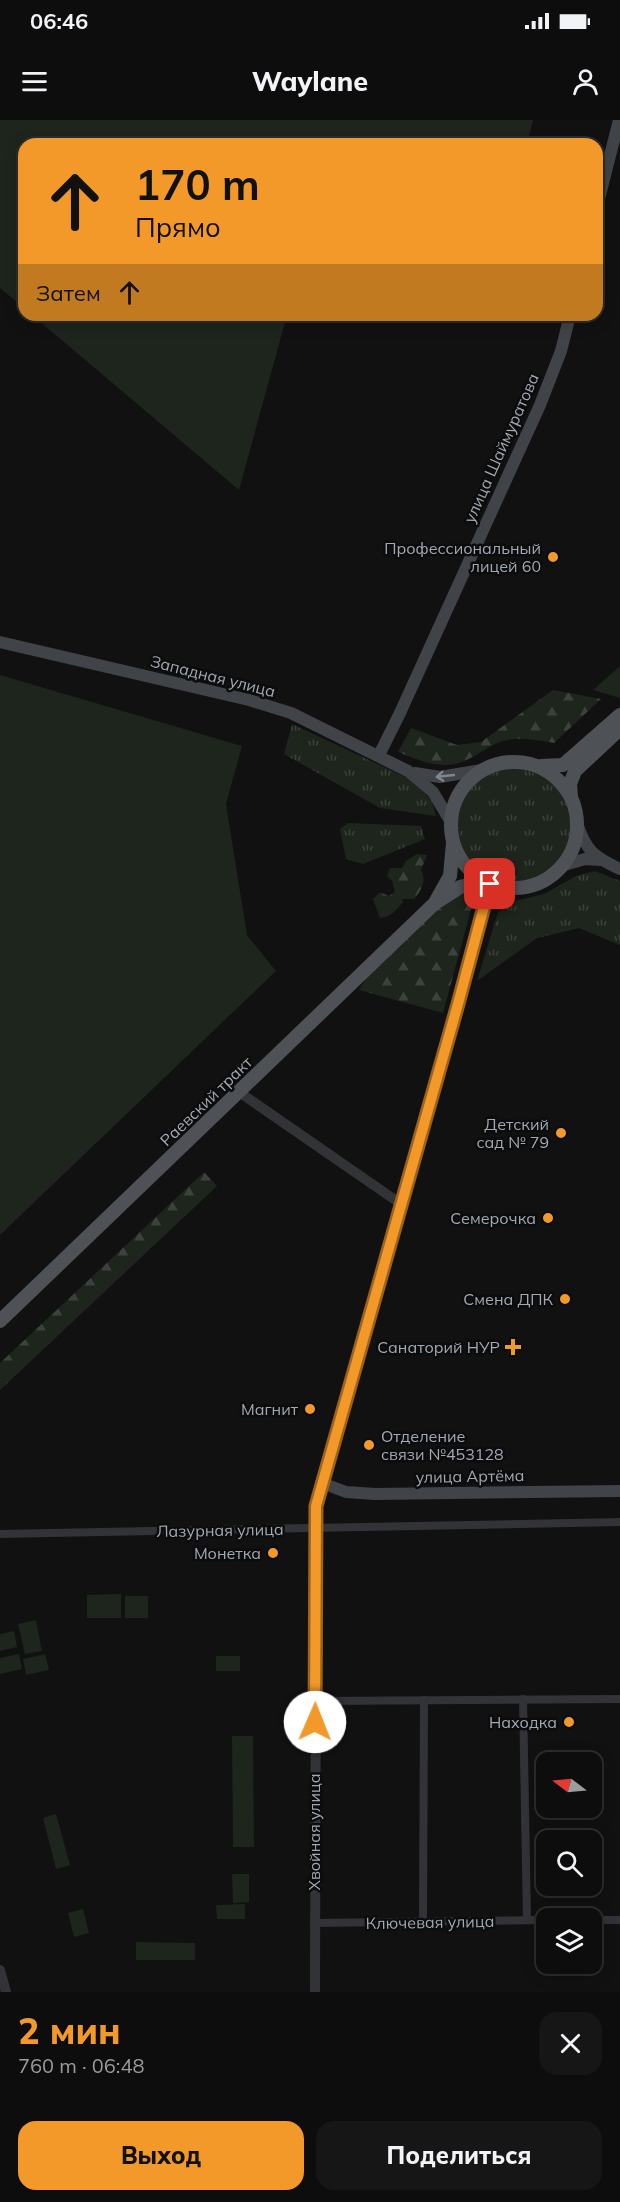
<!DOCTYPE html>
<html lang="ru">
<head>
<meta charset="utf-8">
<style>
  body { margin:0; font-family:Mulish,sans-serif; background:#161617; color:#f1f3f6; height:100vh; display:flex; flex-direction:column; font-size:22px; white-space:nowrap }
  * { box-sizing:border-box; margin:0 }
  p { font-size:20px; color:#9a9c9e }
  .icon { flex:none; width:33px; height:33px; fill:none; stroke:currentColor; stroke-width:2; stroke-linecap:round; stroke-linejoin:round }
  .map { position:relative; height:1872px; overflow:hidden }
  .sheet { display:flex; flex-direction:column; background:#0d0d0e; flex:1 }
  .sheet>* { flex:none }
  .guide { position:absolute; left:18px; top:18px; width:585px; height:183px; border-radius:18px; box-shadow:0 3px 15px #0003,0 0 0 2px #2d2d2e; background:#f29929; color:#111; overflow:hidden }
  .needle { width:39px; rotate:286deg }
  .buttons { position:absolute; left:536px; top:1632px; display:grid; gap:12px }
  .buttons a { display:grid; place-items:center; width:66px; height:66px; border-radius:12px; background:#0d0d0e; box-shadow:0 3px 15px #0003,0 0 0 2px #2d2d2e; font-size:30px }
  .pin { position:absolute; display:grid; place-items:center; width:51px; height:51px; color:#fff; margin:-26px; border-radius:12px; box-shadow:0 3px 9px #0006 }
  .me { position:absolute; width:66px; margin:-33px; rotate:1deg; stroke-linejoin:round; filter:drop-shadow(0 0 4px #0008) }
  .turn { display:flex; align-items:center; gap:21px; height:126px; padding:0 18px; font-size:27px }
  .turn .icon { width:78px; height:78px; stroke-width:2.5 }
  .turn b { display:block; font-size:42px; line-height:51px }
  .then { display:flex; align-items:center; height:57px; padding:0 18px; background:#0003; gap:12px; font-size:22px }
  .round { display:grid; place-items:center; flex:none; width:63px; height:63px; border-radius:18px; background:#161617 }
  .overview { display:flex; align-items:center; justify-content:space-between; height:102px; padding:0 18px }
  h1 { font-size:36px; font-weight:800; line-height:45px; color:#f29929 }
  .action { display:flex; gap:12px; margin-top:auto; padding:12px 18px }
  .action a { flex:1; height:69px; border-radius:18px; background:#f29929; color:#111; font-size:24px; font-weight:800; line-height:69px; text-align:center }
  .action a+a { background:#161617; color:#f1f3f6 }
  .status { display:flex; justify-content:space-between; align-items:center; height:42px; padding:0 30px; background:#0d0d0e; direction:ltr }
  .status svg { height:16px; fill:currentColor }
  header { display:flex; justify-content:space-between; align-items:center; height:78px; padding:0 18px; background:#0d0d0e; font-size:27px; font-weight:800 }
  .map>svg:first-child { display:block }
  .grass { fill:url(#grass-tufts) }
  .forest { fill:url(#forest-firs) }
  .green { fill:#1d251d }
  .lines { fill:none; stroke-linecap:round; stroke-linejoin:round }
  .minor { stroke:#323337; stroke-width:8 }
  .tertiary { stroke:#323337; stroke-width:10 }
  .secondary { stroke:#404347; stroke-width:12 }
  .primary { stroke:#4e5156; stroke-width:14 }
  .oneway { stroke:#80858d }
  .route-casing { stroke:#9d631b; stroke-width:15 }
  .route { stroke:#f29929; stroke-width:10 }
  .poi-dot { fill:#f29929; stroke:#0c0c0d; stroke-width:2 }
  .labels { text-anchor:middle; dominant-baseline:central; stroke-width:5; stroke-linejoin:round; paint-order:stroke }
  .street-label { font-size:16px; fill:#a2a9b3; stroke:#0c0c0d }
  .poi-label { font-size:16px; fill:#a2a9b3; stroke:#0c0c0d; text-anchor:end }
</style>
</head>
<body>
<div class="status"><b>06:46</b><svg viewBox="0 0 49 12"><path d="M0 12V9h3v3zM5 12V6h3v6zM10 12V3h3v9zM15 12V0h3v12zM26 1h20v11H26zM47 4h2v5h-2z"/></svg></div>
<header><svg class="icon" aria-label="menu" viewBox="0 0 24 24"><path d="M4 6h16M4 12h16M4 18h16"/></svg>Waylane<svg class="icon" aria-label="person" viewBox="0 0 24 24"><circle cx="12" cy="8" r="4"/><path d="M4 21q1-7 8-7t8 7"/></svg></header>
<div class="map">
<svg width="620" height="1872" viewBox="0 0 620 1872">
  <defs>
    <pattern id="grass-tufts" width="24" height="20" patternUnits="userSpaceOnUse" patternTransform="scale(1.5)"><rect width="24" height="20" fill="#1d251d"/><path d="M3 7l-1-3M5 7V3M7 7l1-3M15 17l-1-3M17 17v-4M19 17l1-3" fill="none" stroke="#3b423b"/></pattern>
    <pattern id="forest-firs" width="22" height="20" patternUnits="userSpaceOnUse" patternTransform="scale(1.5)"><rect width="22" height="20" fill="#1d251d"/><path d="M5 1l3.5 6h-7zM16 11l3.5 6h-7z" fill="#3b423b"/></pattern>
  </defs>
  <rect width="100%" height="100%" fill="#111112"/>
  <g class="grass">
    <path d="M292,604L412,660L432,681L436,696L380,688L284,634Z"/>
    <circle cx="514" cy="705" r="56"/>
    <path d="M348,703L421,706L425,719L363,744L346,739L340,709Z"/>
    <path d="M595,751L620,761V825L579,808L537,818L477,861L498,792L511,782L544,774L576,756Z"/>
  </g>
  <g class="forest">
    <path d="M553,570L601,579L554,623C538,620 519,616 503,621C483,627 470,644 447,645C431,646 413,638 398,632L411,608L457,625L481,622Z"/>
    <path d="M417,734L427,735L421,750C427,761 421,771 414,779H402L403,782C396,790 391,797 380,798L373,779L380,772L389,776L395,772L392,761L387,756L390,748H402L406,741Z"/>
    <path d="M463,772L470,776L472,786L443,893L359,870L367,857L438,785Z"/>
    <path d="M204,1052L217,1066L0,1270V1243Z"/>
  </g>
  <g class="green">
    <path d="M0,0H533L527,24H24V188L0,168Z"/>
    <path d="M32,195H287L239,370Z"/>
    <path d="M620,546V578L593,570Z"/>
    <path d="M0,555L242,626L226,684L247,815L276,851L0,1115Z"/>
    <path d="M121,1474V1498H87V1475Z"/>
    <rect x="125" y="1476" width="23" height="22"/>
    <path d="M36,1500L42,1531L25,1534L18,1504Z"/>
    <path d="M14,1511L17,1527L0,1531V1514Z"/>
    <path d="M19,1534L22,1549L0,1554V1538Z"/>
    <path d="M45,1534L49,1550L26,1555L23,1539Z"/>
    <rect x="216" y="1536" width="24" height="15"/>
    <path d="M232,1616H253L254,1727H233Z"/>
    <path d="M56,1694L70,1745L56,1749L43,1698Z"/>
    <path d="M232,1754H249V1782L233,1783Z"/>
    <path d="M245,1784V1799H217L216,1785Z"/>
    <path d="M83,1789L89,1813L74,1817L68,1793Z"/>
    <path d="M136,1822L195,1823V1840H136Z"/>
  </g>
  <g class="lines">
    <g class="minor">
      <path d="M0,1414C207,1411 413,1405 620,1402"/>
      <path d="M523,1579L527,1800"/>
      <path d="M315,1581L620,1579"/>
      <path d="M591,1800H620"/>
      <path d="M423,1802L424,1580"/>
      <path d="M314,1803L546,1800"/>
    </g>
    <g class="tertiary">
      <path d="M239,972L401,1084"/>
      <path d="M0,1850L6,1872"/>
      <path d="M315,1872L316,1487L314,1400L322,1363"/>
    </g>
    <g class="secondary">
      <path d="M597,87L619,0"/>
      <path d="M0,522L249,580L291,593L408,651L433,672L452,704"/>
      <path d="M379,635L400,593L540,285L561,231L570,195"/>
      <path d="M415,653L440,657L482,650"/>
      <path d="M577,703C586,731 594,737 620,749"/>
      <path d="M561,746L585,739L600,740"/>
      <path d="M490,764L458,884L322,1363L346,1372L375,1374L620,1371"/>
    </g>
    <g class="primary">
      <circle cx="514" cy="705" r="63"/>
      <path d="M541,646L563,645L620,595"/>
      <path d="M571,677L570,664L575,651L620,609"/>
      <path d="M436,781L450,756L453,723"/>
      <path d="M0,1201L435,783L460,767L484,761"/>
    </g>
  </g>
  <defs><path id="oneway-shaft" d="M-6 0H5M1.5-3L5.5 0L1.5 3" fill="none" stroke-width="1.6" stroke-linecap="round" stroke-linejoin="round" transform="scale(1.5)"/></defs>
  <use class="oneway" href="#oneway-shaft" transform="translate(445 656) rotate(174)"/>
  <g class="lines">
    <defs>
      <path id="route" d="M315,1602L316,1386L458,884L490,764"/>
    </defs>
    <use href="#route" class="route-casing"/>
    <use href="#route" class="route"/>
  </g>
  <g class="poi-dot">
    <circle cx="553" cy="437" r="6"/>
    <circle cx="561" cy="1013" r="6"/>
    <circle cx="548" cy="1098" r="6"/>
    <circle cx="565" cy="1179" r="6"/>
    <path d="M510 1218h6v6h6v6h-6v6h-6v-6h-6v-6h6z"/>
    <circle cx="310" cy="1289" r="6"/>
    <circle cx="369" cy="1325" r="6"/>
    <circle cx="273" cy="1433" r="6"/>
    <circle cx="569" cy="1602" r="6"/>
  </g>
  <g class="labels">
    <g class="street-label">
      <text transform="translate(501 328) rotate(-66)">улица Шаймуратова</text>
      <text transform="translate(213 556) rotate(14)">Западная улица</text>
      <text transform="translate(206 981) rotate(-44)">Раевский тракт</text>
      <text transform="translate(470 1356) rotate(-1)">улица Артёма</text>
      <text transform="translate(220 1410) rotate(-1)">Лазурная улица</text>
      <text transform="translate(314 1712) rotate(-90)">Хвойная улица</text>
      <text transform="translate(430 1802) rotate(-1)">Ключевая улица</text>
    </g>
    <g class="poi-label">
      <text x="541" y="428">Профессиональный<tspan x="541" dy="18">лицей 60</tspan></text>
      <text x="549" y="1004">Детский<tspan x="549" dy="18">сад № 79</tspan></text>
      <text x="536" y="1098">Семерочка</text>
      <text x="553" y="1179">Смена ДПК</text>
      <text x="500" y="1227">Санаторий НУР</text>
      <text x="298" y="1289">Магнит</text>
      <text x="381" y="1316" text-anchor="start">Отделение<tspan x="381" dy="18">связи №453128</tspan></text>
      <text x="261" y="1433">Монетка</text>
      <text x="557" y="1602">Находка</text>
    </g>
  </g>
</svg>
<div class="buttons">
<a><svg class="needle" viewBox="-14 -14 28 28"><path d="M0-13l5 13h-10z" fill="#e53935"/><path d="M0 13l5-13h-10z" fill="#9a9c9e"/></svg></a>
<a><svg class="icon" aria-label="search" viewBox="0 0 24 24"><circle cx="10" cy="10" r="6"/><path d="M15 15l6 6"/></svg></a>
<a><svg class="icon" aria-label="layers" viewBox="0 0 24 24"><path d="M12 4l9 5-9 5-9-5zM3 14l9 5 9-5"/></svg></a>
</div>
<div class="pin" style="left:490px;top:764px;background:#d93025"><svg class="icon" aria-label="arrive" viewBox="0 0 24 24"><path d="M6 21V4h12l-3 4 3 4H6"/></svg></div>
<svg class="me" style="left:315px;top:1602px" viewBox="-20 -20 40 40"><circle r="19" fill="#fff"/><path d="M0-13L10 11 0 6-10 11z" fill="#f29929"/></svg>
<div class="guide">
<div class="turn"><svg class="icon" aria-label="ahead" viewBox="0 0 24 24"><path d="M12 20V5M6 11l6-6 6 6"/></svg><div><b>170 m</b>Прямо</div></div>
<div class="then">Затем<svg class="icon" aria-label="ahead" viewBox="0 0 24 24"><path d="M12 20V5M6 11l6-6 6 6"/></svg></div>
</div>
</div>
<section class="sheet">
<div class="overview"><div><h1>2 мин</h1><p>760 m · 06:48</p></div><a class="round"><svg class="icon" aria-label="close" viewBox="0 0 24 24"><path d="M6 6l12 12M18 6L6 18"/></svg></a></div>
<div class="action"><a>Выход</a><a>Поделиться</a></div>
</section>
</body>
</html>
